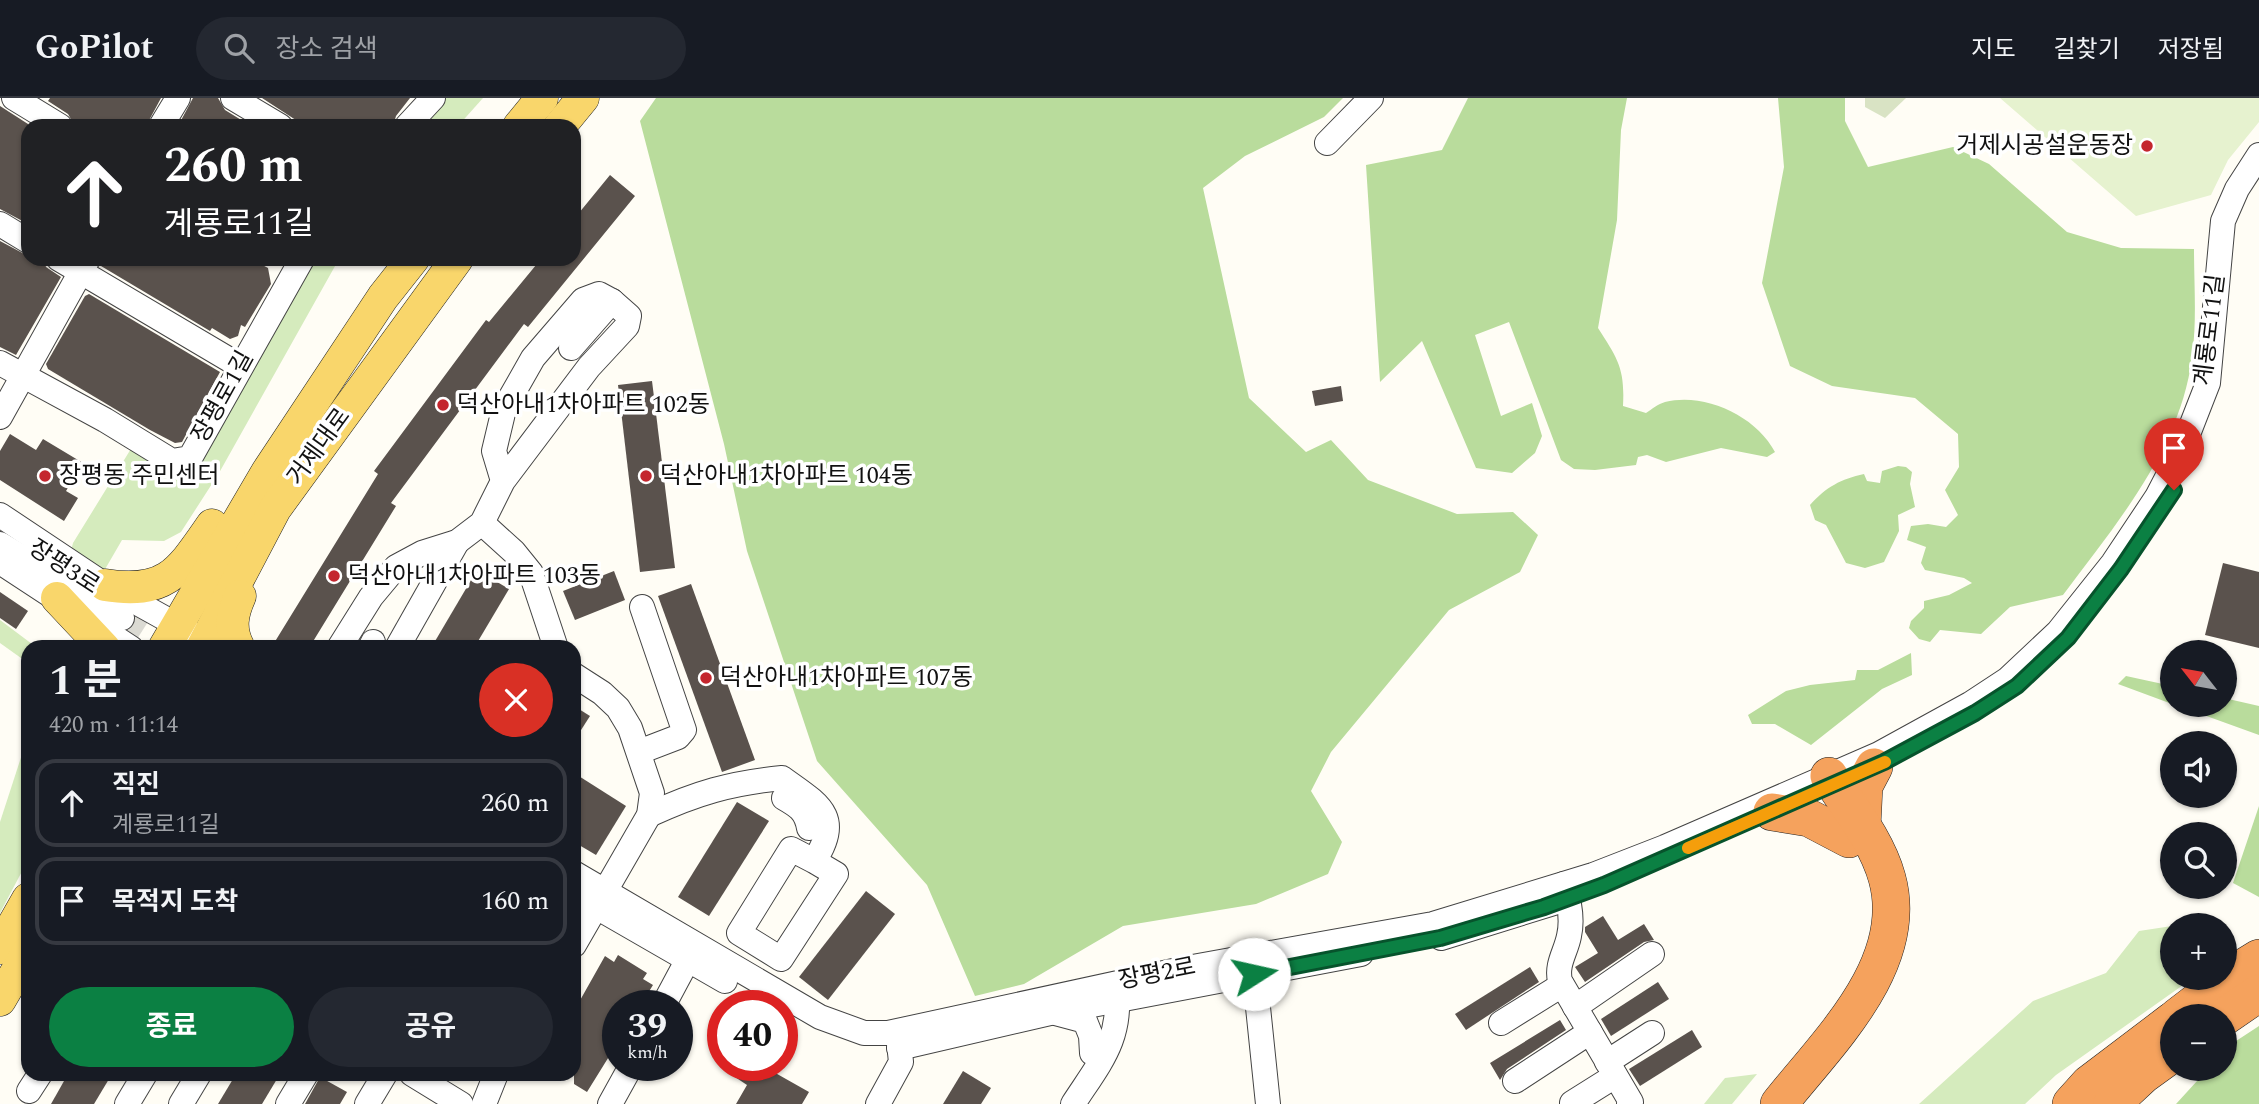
<!DOCTYPE html>
<html lang="ko">
<head>
<meta charset="utf-8">
<style>
  body { margin:0; font-family:Spectral,"Noto Sans KR",serif; background:#242831; color:#f1f3f6; height:100vh; display:flex; flex-direction:column; font-size:26px; white-space:nowrap }
  * { box-sizing:border-box; margin:0 }
  p { font-size:23px; color:#9ea1a6 }
  .icon { flex:none; width:38px; height:38px; fill:none; stroke:currentColor; stroke-width:2; stroke-linecap:round; stroke-linejoin:round }
  .map { position:relative; flex:1; overflow:hidden }
  .details { position:absolute; left:21px; top:542px; width:560px; height:441px; display:flex; flex-direction:column; background:#171b24; border-radius:21px; box-shadow:0 2px 5px #0004 }
  .details>* { flex:none }
  .banner { position:absolute; left:21px; top:21px; width:560px; height:147px; border-radius:21px; box-shadow:0 2px 5px #0004; background:#202124; color:#fff; overflow:hidden }
  .needle { width:46px; rotate:301deg }
  .buttons { position:absolute; left:2160px; top:542px; display:grid; gap:14px }
  .buttons a { display:grid; place-items:center; width:77px; height:77px; border-radius:50%; background:#171b24; box-shadow:0 2px 5px #0004; font-size:35px }
  .speed { position:absolute; left:602px; top:892px; display:flex; gap:14px; font-size:35px; font-weight:700; text-align:center }
  .speed>* { display:grid; place-content:center; width:91px; height:91px; border-radius:50%; background:#171b24; box-shadow:0 2px 5px #0004; line-height:1 }
  .speed small { font-size:18px; font-weight:400 }
  .speed .limit { border:10px solid #d22; background:#fff; color:#111 }
  .pin { position:absolute; display:grid; place-items:center; width:60px; height:60px; color:#fff; margin:-72px -30px; border-radius:50% 50% 50% 0; rotate:-45deg; box-shadow:0 0 7px #0007 }
  .pin .icon { rotate:45deg }
  .me { position:absolute; width:77px; margin:-38px; rotate:80deg; stroke-linejoin:round; filter:drop-shadow(0 0 5px #0008) }
  .turn { display:flex; align-items:center; gap:24px; height:147px; padding:0 28px; font-size:32px }
  .turn .icon { width:91px; height:91px; stroke-width:2.5 }
  .turn b { display:block; font-size:49px; line-height:60px }
  .round { display:grid; place-items:center; flex:none; width:74px; height:74px; border-radius:37px; background:#242831 }
  .summary { display:flex; align-items:center; justify-content:space-between; height:119px; padding:0 28px }
  h1 { font-size:42px; font-weight:700; line-height:52px }
  .cta { display:flex; gap:14px; margin-top:auto; padding:14px 28px }
  .cta a { flex:1; height:80px; border-radius:42px; background:#0b8043; color:#fff; font-size:28px; font-weight:700; line-height:80px; text-align:center }
  .cta a+a { background:#242831; color:#f1f3f6 }
  ul { padding:0; list-style:none }
  li { display:flex; align-items:center; gap:21px; height:88px; margin:0 14px 10px; padding:0 14px; border:4px solid #363941; border-radius:21px }
  li div { flex:1 }
  li b { display:block; font-size:26px }
  li em { font-style:normal }
  header { display:flex; align-items:center; gap:42px; box-sizing:border-box; height:98px; padding:0 35px; background:#171b24; border-bottom:2px solid #363941 }
  header strong { font-size:33px }
  nav { display:flex; gap:38px; margin-inline-start:auto; font-size:24px }
  .search { width:490px; height:63px; background:#242831; display:flex; align-items:center; gap:18px; box-sizing:border-box; padding:0 24px; border-radius:38px; color:#9ea1a6; font-size:26px }
  .map>svg:first-child { display:block }
  .green { fill:#d5ebbd }
  .forest { fill:#b9dc9c }
  .cemetery { fill:#d9e3c4 }
  .pitch { fill:#e6f2cf }
  .building { fill:#5a524d }
  .lines { fill:none; stroke-linecap:round; stroke-linejoin:round }
  .minor-tunnel { stroke:#dbdad3; stroke-width:24; stroke-dasharray:24 12; stroke-linecap:butt }
  .minor-casing { stroke:#444; stroke-width:26 }
  .major-casing { stroke:#222; stroke-width:33 }
  .highway-casing { stroke:#222; stroke-width:38 }
  .minor { stroke:#fff; stroke-width:24 }
  .major { stroke:#f9d66b; stroke-width:32 }
  .highway { stroke:#f5a25d; stroke-width:37 }
  .route-casing { stroke:#07532c; stroke-width:18 }
  .route { stroke:#0b8043; stroke-width:12 }
  .slow { stroke:#f59e0b; stroke-width:12 }
  .poi-dot { fill:#c4262e; stroke:#fff; stroke-width:2.5 }
  .labels { text-anchor:middle; dominant-baseline:central; stroke-width:7; stroke-linejoin:round; paint-order:stroke }
  .poi-label { font-size:24px; fill:#111; stroke:#fff; text-anchor:start }
  .street-label { font-size:24px; fill:#111; stroke:#fff }
</style>
</head>
<body>
<header>
<strong>GoPilot</strong>
<div class="search"><svg class="icon" aria-label="search" viewBox="0 0 24 24"><circle cx="10" cy="10" r="6"/><path d="M15 15l6 6"/></svg>장소 검색</div>
<nav><a>지도</a><a>길찾기</a><a>저장됨</a></nav>
</header>
<div class="map">
<svg width="2259" height="1006" viewBox="0 0 2259 1006">
  <rect width="100%" height="100%" fill="#fffdf5"/>
  <g class="green">
    <path d="M433,0H483L458,28H407Z"/>
    <path d="M302,161H339L219,375L181,434L164,443L122,442L104,473L71,453L73,445L137,341L190,360Z"/>
    <path d="M0,522L36,549L28,550V565L0,545Z"/>
    <path d="M26,644H28V762L0,815V724Z"/>
    <path d="M2172,828V880H2193L2056,977L2025,1006H1919L2033,903L2106,875L2139,833Z"/>
    <path d="M1757,976L1732,1006H1704L1725,980Z"/>
  </g>
  <g class="forest">
    <path d="M656,0H1343L1324,19L1245,58L1203,90L1249,300L1306,354L1331,342L1368,382L1457,416L1513,414L1538,437L1520,474L1449,512L1331,654L1311,693L1342,744L1328,776L1256,806L1123,828L1024,886L975,898L927,787L817,663L747,453L724,346L640,23Z"/>
    <path d="M1468,0H1627L1621,32L1617,122L1598,230C1618,261 1625,271 1623,308L1646,315C1652,311 1658,306 1665,304C1705,294 1756,318 1775,354L1767,359L1721,350L1666,364L1647,357L1638,359L1636,367L1595,372L1574,371L1561,362L1509,224L1475,237L1501,318L1532,305L1542,338L1535,355L1512,375L1476,370L1422,243L1380,284L1366,67L1442,52Z"/>
    <path d="M1778,0H1845V23L1868,69L1953,49L1989,66L2067,134L2121,150L2194,151C2194,187 2197,223 2192,259C2181,350 2116,426 2063,497L2010,509L1981,536L1940,532L1930,544L1919,541L1909,530L1911,523L1924,510V503L1949,497L1972,485L1964,480L1925,472L1921,465L1926,449L1907,442L1911,428L1928,426L1946,429L1958,417L1945,392L1959,369L1958,336L1915,300L1832,288L1790,268L1762,185L1784,69Z"/>
    <path d="M1898,368L1906,369L1912,374L1910,386L1915,409L1898,417L1899,433L1884,464L1865,470L1846,465L1826,427L1815,422L1810,407C1826,389 1841,381 1864,376L1867,383L1880,385L1882,373Z"/>
    <path d="M1911,555L1912,577L1882,591L1811,647L1775,626H1752L1748,617L1786,593L1810,587L1855,582L1857,572H1878Z"/>
    <path d="M2126,578L2172,588V606L2118,586Z"/>
    <path d="M2224,600L2259,608V637L2176,607H2224Z"/>
    <path d="M2259,708V799L2233,785Z"/>
    <path d="M2259,928V1006H2176L2208,971H2224V954L2233,945Z"/>
  </g>
  <path class="cemetery" d="M1865,0H1906L1885,20L1865,9Z"/>
  <path class="pitch" d="M2000,0H2259V24L2228,62L2211,97L2136,118Z"/>
  <g class="building">
    <path d="M50,0H161L146,28H75L68,16L48,3Z"/>
    <path d="M193,0H218L225,12L251,28H178Z"/>
    <path d="M262,0H410L396,18L393,28H305Z"/>
    <path d="M0,8L28,26V126L0,111Z"/>
    <path d="M610,77L635,98L528,229L524,226L391,405L396,408L309,550H271L378,376L374,373L486,222L489,224L541,161H574V121Z"/>
    <path d="M0,143L28,158V161L44,163L46,169L61,179L16,257L0,249Z"/>
    <path d="M103,161H251L268,170L271,186L245,229L241,227L238,238L230,241L212,230L210,233L101,168Z"/>
    <path d="M89,196L220,274L182,344L175,345L150,332L48,271L46,266L85,198Z"/>
    <path d="M652,283L675,470L640,474L618,287Z"/>
    <path d="M1341,288L1343,303L1315,308L1312,293Z"/>
    <path d="M10,336L36,352L43,341L83,365L66,393L78,400L64,423L0,382V353Z"/>
    <path d="M2223,465L2259,474V550L2205,537Z"/>
    <path d="M477,472L509,491L474,550H431Z"/>
    <path d="M614,473L625,502L575,522L563,493Z"/>
    <path d="M691,486L755,662L722,674L658,498Z"/>
    <path d="M0,494L28,513L16,531L0,520Z"/>
    <path d="M574,608L590,618L574,643Z"/>
    <path d="M574,675L626,708L596,757L574,744Z"/>
    <path d="M737,704L769,723L709,818L678,799Z"/>
    <path d="M866,793L895,816L828,902L799,879Z"/>
    <path d="M1603,818L1618,842L1644,826L1654,842L1644,844L1585,884L1575,869L1598,855L1585,834V829Z"/>
    <path d="M618,857L647,875L643,881L653,887L640,908H618V944L587,994L574,986V913L605,858L614,864Z"/>
    <path d="M1530,869L1539,884L1466,932L1455,916Z"/>
    <path d="M1658,884L1669,901L1611,938L1601,921Z"/>
    <path d="M1560,922L1566,932L1507,971L1500,982L1490,965Z"/>
    <path d="M1692,932L1702,949L1640,988L1629,971Z"/>
    <path d="M742,968H763L809,994L802,1006H736L747,987L735,979Z"/>
    <path d="M963,973L991,990L981,1006H943Z"/>
    <path d="M68,976H112L94,1006H51Z"/>
    <path d="M236,976H280L262,1006H218Z"/>
    <path d="M320,979L347,994L340,1006H305Z"/>
  </g>
  <g class="lines">
    <path class="minor-tunnel" d="M122,520L169,550"/>
    <defs>
      <g id="minor">
        <path d="M14,0L60,28"/>
        <path d="M233,0L280,28"/>
        <path d="M161,28L178,0"/>
        <path d="M407,28L433,0"/>
        <path d="M1327,45L1371,0"/>
        <path d="M0,126L28,143"/>
        <path d="M59,161L240,268"/>
        <path d="M571,250L612,203"/>
        <path d="M0,265L105,322L172,363L190,360L302,161"/>
        <path d="M0,319L88,161"/>
        <path d="M0,417L105,487L193,536"/>
        <path d="M482,425L514,454L531,475L556,550"/>
        <path d="M0,446L122,520"/>
        <path d="M0,464L131,550"/>
        <path d="M339,550L371,499L396,469L422,455L457,444L482,425L503,383L589,269L627,228L629,218L612,203L599,196L583,202L533,260L504,311L494,353L503,383"/>
        <path d="M370,550L373,544"/>
        <path d="M397,550L457,444"/>
        <path d="M574,577L602,595L618,610L630,630L652,695L649,717L574,847"/>
        <path d="M639,654L678,639L684,632L642,509"/>
        <path d="M784,700C798,708 806,713 809,730"/>
        <path d="M649,717C696,695 731,685 782,680C818,706 844,718 814,763L791,751L739,835L781,861L836,776L814,763"/>
        <path d="M574,775L820,919L864,935H888L1187,870L1433,826L1593,777L1665,749L1879,656L1970,606L2008,581L2058,534L2113,465L2157,399L2183,349L2208,285L2223,123L2237,91L2259,57"/>
        <path d="M1564,786C1569,802 1573,821 1569,838C1566,854 1556,866 1560,883L1631,1004L1629,1006"/>
        <path d="M574,796L725,883"/>
        <path d="M1441,840L1560,803"/>
        <path d="M1253,861L1268,1006"/>
        <path d="M663,908L694,850"/>
        <path d="M1575,909L1652,856"/>
        <path d="M1055,915L1085,923L1091,938L1092,955"/>
        <path d="M1501,925L1562,887"/>
        <path d="M899,950L1050,915L1361,856"/>
        <path d="M1607,964L1652,935"/>
        <path d="M412,976L461,1006"/>
        <path d="M1515,983L1590,934"/>
        <path d="M29,993L40,976"/>
        <path d="M1572,1005L1615,978"/>
        <path d="M127,1006L145,976"/>
        <path d="M181,1006L199,976"/>
        <path d="M288,1006L306,976"/>
        <path d="M367,1006L385,976"/>
        <path d="M484,1006L496,976"/>
        <path d="M610,1006L631,968"/>
        <path d="M878,1006L901,964L898,936"/>
        <path d="M1073,1006C1101,963 1123,940 1116,886"/>
      </g>
      <g id="major">
        <path d="M519,28L542,0"/>
        <path d="M560,28L583,0"/>
        <path d="M105,487C167,497 180,473 212,427"/>
        <path d="M57,500L104,550"/>
        <path d="M164,550L267,374L383,199L413,161"/>
        <path d="M202,550L275,411L457,161"/>
        <path d="M239,550C229,531 232,516 240,498"/>
        <path d="M0,850L28,801"/>
        <path d="M0,902L28,854"/>
      </g>
      <g id="highway">
        <path d="M1772,714L1809,720L1849,741"/>
        <path d="M1862,729L1864,688L1874,669"/>
        <path d="M2177,919L2233,876L2259,860"/>
        <path d="M2224,919L2259,895"/>
        <path d="M1779,1006C1828,944 1911,866 1887,780C1877,743 1849,709 1829,678"/>
        <path d="M2071,1006L2089,986L2172,923"/>
        <path d="M2112,1006L2143,977L2172,956"/>
      </g>
    </defs>
    <use href="#minor" class="minor-casing"/>
    <use href="#major" class="major-casing"/>
    <use href="#highway" class="highway-casing"/>
    <use href="#minor" class="minor"/>
    <use href="#major" class="major"/>
    <use href="#highway" class="highway"/>
  </g>
  <g class="lines">
    <defs>
      <path id="route" d="M1254,876L1440,840L1544,809L1604,787L1884,664L1975,615L2017,588L2068,540L2121,471L2174,392"/>
    </defs>
    <use href="#route" class="route-casing"/>
    <use href="#route" class="route"/>
    <path class="slow" d="M1688,750L1885,664"/>
  </g>
  <g class="poi-dot">
    <circle cx="2147" cy="48" r="7"/>
    <circle cx="443" cy="307" r="7"/>
    <circle cx="45" cy="378" r="7"/>
    <circle cx="646" cy="378" r="7"/>
    <circle cx="334" cy="478" r="7"/>
    <circle cx="706" cy="580" r="7"/>
  </g>
  <g class="labels">
    <g class="poi-label">
      <text x="2133" y="48" text-anchor="end">거제시공설운동장</text>
      <text x="457" y="307">덕산아내1차아파트 102동</text>
      <text x="59" y="378">장평동 주민센터</text>
      <text x="660" y="378">덕산아내1차아파트 104동</text>
      <text x="348" y="478">덕산아내1차아파트 103동</text>
      <text x="720" y="580">덕산아내1차아파트 107동</text>
    </g>
    <g class="street-label">
      <text transform="translate(2210 232) rotate(-83)">계룡로11길</text>
      <text transform="translate(223 299) rotate(-61)">장평로1길</text>
      <text transform="translate(319 349) rotate(-54)">거제대로</text>
      <text transform="translate(64 469) rotate(33)">장평3로</text>
      <text transform="translate(1157 876) rotate(-11)">장평2로</text>
    </g>
  </g>
</svg>
<div class="buttons">
<a><svg class="needle" viewBox="-14 -14 28 28"><path d="M0-13l5 13h-10z" fill="#e53935"/><path d="M0 13l5-13h-10z" fill="#9ea1a6"/></svg></a>
<a><svg class="icon" aria-label="sound" viewBox="0 0 24 24"><path d="M4 9h4l5-4v14l-5-4H4zM17 9q2 3 0 6"/></svg></a>
<a><svg class="icon" aria-label="search" viewBox="0 0 24 24"><circle cx="10" cy="10" r="6"/><path d="M15 15l6 6"/></svg></a>
<a>+</a>
<a>−</a>
</div>
<div class="speed"><div>39<small>km/h</small></div><div class="limit">40</div></div>
<div class="pin" style="left:2174px;top:392px;background:#d93025"><svg class="icon" aria-label="arrive" viewBox="0 0 24 24"><path d="M6 21V4h12l-3 4 3 4H6"/></svg></div>
<svg class="me" style="left:1254px;top:876px" viewBox="-20 -20 40 40"><circle r="19" fill="#fff"/><path d="M0-13L10 11 0 6-10 11z" fill="#0b8043"/></svg>
<div class="banner">
<div class="turn"><svg class="icon" aria-label="ahead" viewBox="0 0 24 24"><path d="M12 20V5M6 11l6-6 6 6"/></svg><div><b>260 m</b>계룡로11길</div></div>
</div>
<section class="details">
<div class="summary"><div><h1>1 분</h1><p>420 m · 11:14</p></div><a class="round" style="background:#d93025;color:#fff"><svg class="icon" aria-label="close" viewBox="0 0 24 24"><path d="M6 6l12 12M18 6L6 18"/></svg></a></div>
<ul>
<li><svg class="icon" aria-label="ahead" viewBox="0 0 24 24"><path d="M12 20V5M6 11l6-6 6 6"/></svg><div><b>직진</b><p>계룡로11길</p></div><em>260 m</em></li>
<li><svg class="icon" aria-label="arrive" viewBox="0 0 24 24"><path d="M6 21V4h12l-3 4 3 4H6"/></svg><div><b>목적지 도착</b></div><em>160 m</em></li>
</ul>
<div class="cta"><a>종료</a><a>공유</a></div>
</section>
</div>
</body>
</html>
